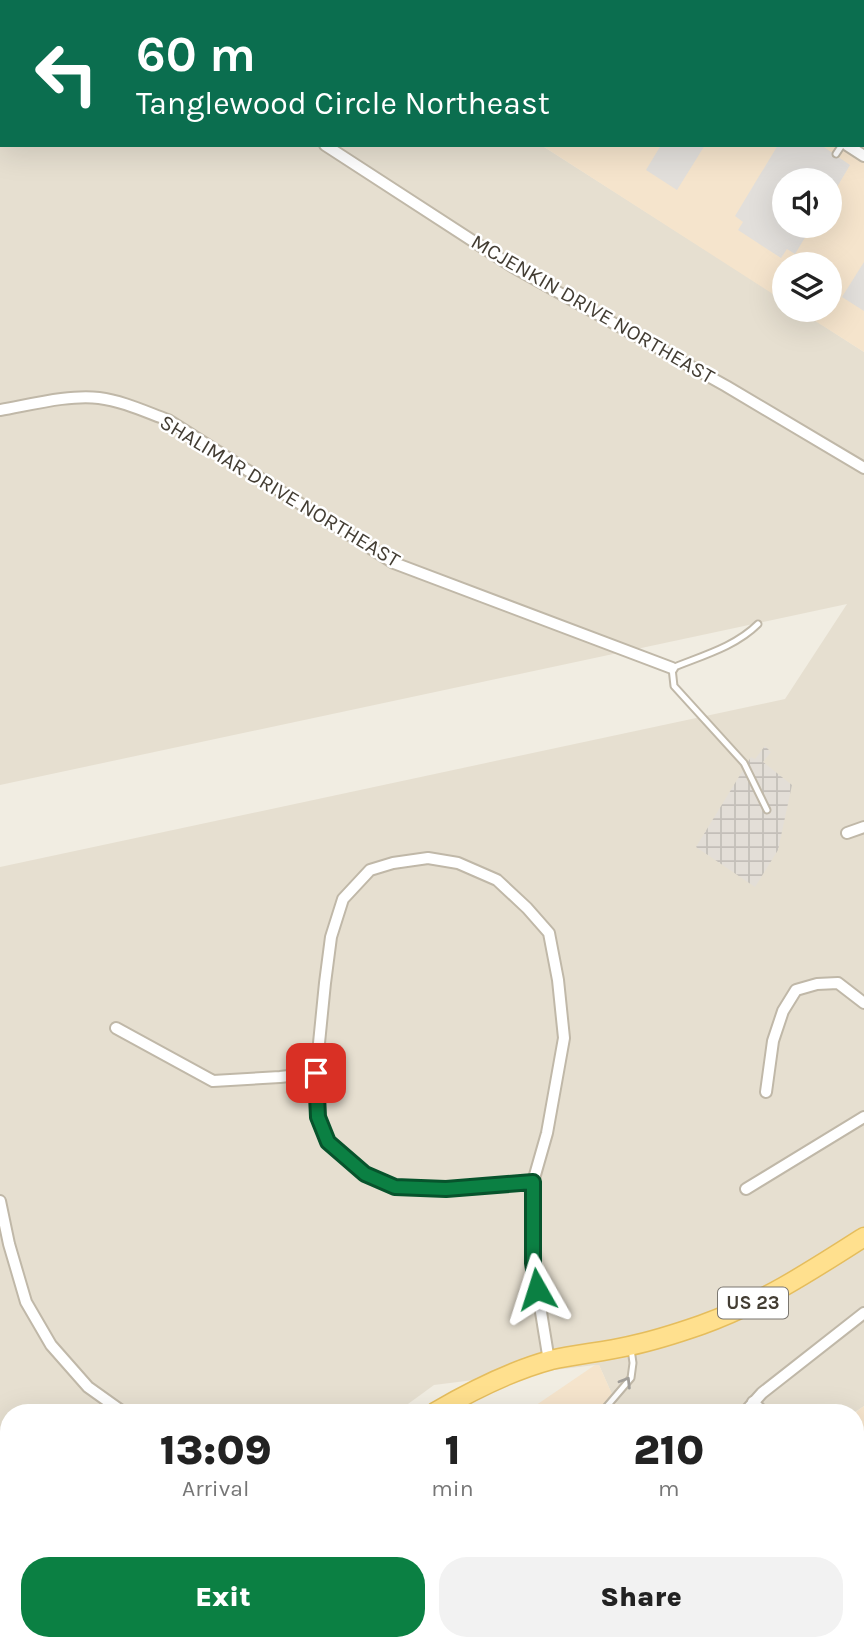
<!DOCTYPE html>
<html lang="en">
<head>
<meta charset="utf-8">
<style>
  body { margin:0; font-family:Karla,sans-serif; background:#f2f2f2; color:#222; height:100vh; display:flex; flex-direction:column; font-size:26px; white-space:nowrap }
  * { box-sizing:border-box; margin:0 }
  p { font-size:23px; color:#767676 }
  .icon { flex:none; width:38px; height:38px; fill:none; stroke:currentColor; stroke-width:2; stroke-linecap:round; stroke-linejoin:round }
  .map { position:relative; flex:1; overflow:hidden }
  .details { position:absolute; left:0px; top:1404px; width:864px; height:247px; display:flex; flex-direction:column; background:#fff; border-radius:28px 28px 0 0; box-shadow:0 7px 28px #0002 }
  .details>* { flex:none }
  .top-card { position:absolute; left:0px; top:0px; width:864px; height:147px; box-shadow:0 7px 28px #0002; background:#0b6e4f; color:#fff; overflow:hidden }
  .tools { position:absolute; left:772px; top:168px; display:grid; gap:14px }
  .tools a { display:grid; place-items:center; width:70px; height:70px; border-radius:50%; background:#fff; box-shadow:0 7px 28px #0002; font-size:35px }
  .pin { position:absolute; display:grid; place-items:center; width:60px; height:60px; color:#fff; margin:-30px; border-radius:14px; box-shadow:0 4px 10px #0006 }
  .me { position:absolute; width:77px; margin:-38px; rotate:354deg; stroke-linejoin:round; filter:drop-shadow(0 0 5px #0008) }
  .turn { display:flex; align-items:center; gap:24px; height:147px; padding:0 21px; font-size:32px }
  .turn .icon { width:91px; height:91px; stroke-width:2.5 }
  .turn b { display:block; font-size:49px; line-height:60px }
  .eta { display:flex; justify-content:space-evenly; align-items:center; height:119px; text-align:center }
  .eta b { font-size:42px; font-weight:800; line-height:49px }
  .primary-button { display:flex; gap:14px; margin-top:auto; padding:14px 21px }
  .primary-button a { flex:1; height:80px; border-radius:28px; background:#0b8043; color:#fff; font-size:28px; font-weight:800; line-height:80px; text-align:center }
  .primary-button a+a { background:#f2f2f2; color:#222 }
  .map>svg:first-child { display:block }
  .residential { fill:#e6dfd0 }
  .commercial { fill:#f5e4cc; fill-rule:evenodd }
  .industrial { fill:url(#industrial-grid) }
  .parking { fill:#e2dfdb }
  .lines { fill:none; stroke-linecap:round; stroke-linejoin:round }
  .stream { stroke:#9ccdf1; stroke-width:3.5 }
  .lane-casing { stroke:#c0b8a8; stroke-width:9 }
  .street-casing { stroke:#c0b8a8; stroke-width:14 }
  .primary-casing { stroke:#e5bd5d; stroke-width:21 }
  .path { stroke:#bfb196; stroke-width:2.5; stroke-dasharray:3.5 3.5; stroke-linecap:butt }
  .lane { stroke:#fff; stroke-width:5 }
  .street { stroke:#fff; stroke-width:10 }
  .primary { stroke:#ffe08e; stroke-width:18 }
  .oneway { stroke:#a19e99 }
  .route-casing { stroke:#07532c; stroke-width:18 }
  .route { stroke:#0b8043; stroke-width:12 }
  .labels { text-anchor:middle; dominant-baseline:central; stroke-width:5; stroke-linejoin:round; paint-order:stroke }
  .shield { fill:#fff; stroke:#7b7770; stroke-width:2 }
  .shield-label { font-size:19px; font-weight:bold; fill:#433d33 }
  .street-label { font-size:21px; fill:#433d33; stroke:#fff }
</style>
</head>
<body>
<div class="map">
<svg width="864" height="1650" viewBox="0 0 864 1650">
  <defs>
    <pattern id="industrial-grid" width="8" height="8" patternUnits="userSpaceOnUse" patternTransform="scale(1.75)"><rect width="8" height="8" fill="#e3ded7"/><path d="M0 4h8M4 0v8" fill="none" stroke="#c4bfb9"/></pattern>
  </defs>
  <rect width="100%" height="100%" fill="#f1ede2"/>
  <g class="residential">
    <path d="M0,0H680L679,2H2V145H541L784,300V310H799L864,352V1406L855,1412H620L599,1365H595L434,1385L397,1412H9V1642H115L110,1650H0V867L785,699L847,604L0,785Z"/>
    <path d="M864,1625V1650H786L812,1642H856V1628Z"/>
  </g>
  <g class="commercial">
    <path d="M680,0H864V352L798,310H830V264H784V301L541,145H863V2H679ZM784,180H830V226H784Z"/>
    <path d="M595,1365H599L620,1412H526Z"/>
    <path d="M864,1406V1625L856,1628V1412Z"/>
    <path d="M199,1642H812L786,1650H186Z"/>
  </g>
  <path class="industrial" d="M765,746L771,752L763,762L792,785L778,850L755,887L696,847L751,757L755,759Z"/>
  <g class="parking">
    <path d="M661,145H705L677,190L646,170Z"/>
    <path d="M778,145H821L850,165L830,199V180H784V226H812L795,254L787,249L781,258L738,230L743,222L735,216Z"/>
    <path d="M864,262V311L842,297Z"/>
  </g>
  <g class="lines">
    <path class="stream" d="M0,0H1"/>
    <defs>
      <g id="lane">
        <path d="M836,154L842,145"/>
        <path d="M758,624C735,647 701,656 672,668L674,686L744,763L767,810"/>
        <path d="M602,1412L631,1378L633,1363L631,1349"/>
        <path d="M856,1502L864,1500"/>
        <path d="M62,1642L75,1650"/>
        <path d="M393,1642L398,1650"/>
        <path d="M508,1642L510,1646L524,1642"/>
        <path d="M747,1642L748,1650"/>
      </g>
      <g id="street">
        <path d="M527,0L530,2"/>
        <path d="M387,2L389,0"/>
        <path d="M325,145L513,267L726,386L864,468"/>
        <path d="M847,145L864,156"/>
        <path d="M0,410C29,405 71,394 99,398C123,401 146,412 168,420L394,563L672,668"/>
        <path d="M847,833L864,827"/>
        <path d="M428,858L458,863L497,880L527,908L549,933L558,980L564,1038L547,1133L533,1182L446,1189L395,1187L365,1174L328,1142L318,1117L316,1073L325,983L331,937L343,899L370,870L393,863Z"/>
        <path d="M116,1028L213,1081L280,1077L316,1073"/>
        <path d="M766,1092L773,1041L783,1011L796,990L817,984L838,983L864,1003"/>
        <path d="M533,1182V1263L549,1361"/>
        <path d="M746,1189L864,1117"/>
        <path d="M0,1201L9,1244L26,1302L51,1345L88,1387L123,1412"/>
        <path d="M753,1402L763,1412"/>
        <path d="M745,1412L762,1393L864,1313"/>
        <path d="M359,1642L363,1650"/>
      </g>
      <g id="primary">
        <path d="M435,1412C471,1391 510,1371 551,1360C577,1354 603,1352 629,1346C653,1341 678,1333 701,1325C760,1304 811,1271 864,1237"/>
        <path d="M856,1625L864,1623"/>
        <path d="M143,1650L152,1642"/>
        <path d="M756,1650L791,1642"/>
        <path d="M844,1650L864,1645"/>
      </g>
    </defs>
    <use href="#lane" class="lane-casing"/>
    <use href="#street" class="street-casing"/>
    <use href="#primary" class="primary-casing"/>
    <g class="path">
      <path d="M856,0L857,2"/>
      <path d="M863,8L864,9"/>
    </g>
    <use href="#lane" class="lane"/>
    <use href="#street" class="street"/>
    <use href="#primary" class="primary"/>
  </g>
  <defs><path id="oneway-chevron" d="M-2-3.5L2.5 0L-2 3.5" fill="none" stroke-width="1.6" stroke-linecap="round" stroke-linejoin="round" transform="scale(1.75)"/></defs>
  <use class="oneway" href="#oneway-chevron" transform="translate(626 1382) rotate(-58)"/>
  <g class="lines">
    <defs>
      <path id="route" d="M316,1073L318,1117L328,1142L365,1174L395,1187L446,1189L533,1182V1263L537,1289"/>
    </defs>
    <use href="#route" class="route-casing"/>
    <use href="#route" class="route"/>
  </g>
  <g class="labels">
    <rect class="shield" x="718" y="1287.5" width="70" height="31" rx="5"/>
    <g class="shield-label">
      <text x="753" y="1303">US 23</text>
    </g>
    <g class="street-label">
      <text transform="translate(593 309) rotate(30)">MCJENKIN DRIVE NORTHEAST</text>
      <text transform="translate(280 491) rotate(31)">SHALIMAR DRIVE NORTHEAST</text>
    </g>
  </g>
</svg>
<div class="tools">
<a><svg class="icon" aria-label="sound" viewBox="0 0 24 24"><path d="M4 9h4l5-4v14l-5-4H4zM17 9q2 3 0 6"/></svg></a>
<a><svg class="icon" aria-label="layers" viewBox="0 0 24 24"><path d="M12 4l9 5-9 5-9-5zM3 14l9 5 9-5"/></svg></a>
</div>
<div class="pin" style="left:316px;top:1073px;background:#d93025"><svg class="icon" aria-label="arrive" viewBox="0 0 24 24"><path d="M6 21V4h12l-3 4 3 4H6"/></svg></div>
<svg class="me" style="left:537px;top:1289px" viewBox="-20 -20 40 40"><path d="M0-17L14 15 0 8-14 15z" fill="#0b8043" stroke="#fff" stroke-width="4"/></svg>
<div class="top-card">
<div class="turn"><svg class="icon" aria-label="left" viewBox="0 0 24 24"><path d="M17 20v-9H6M10 6l-5 5 5 5"/></svg><div><b>60 m</b>Tanglewood Circle Northeast</div></div>
</div>
<section class="details">
<div class="eta">
<div><b>13:09</b><p>Arrival</p></div>
<div><b>1</b><p>min</p></div>
<div><b>210</b><p>m</p></div>
</div>
<div class="primary-button"><a>Exit</a><a>Share</a></div>
</section>
</div>
</body>
</html>
